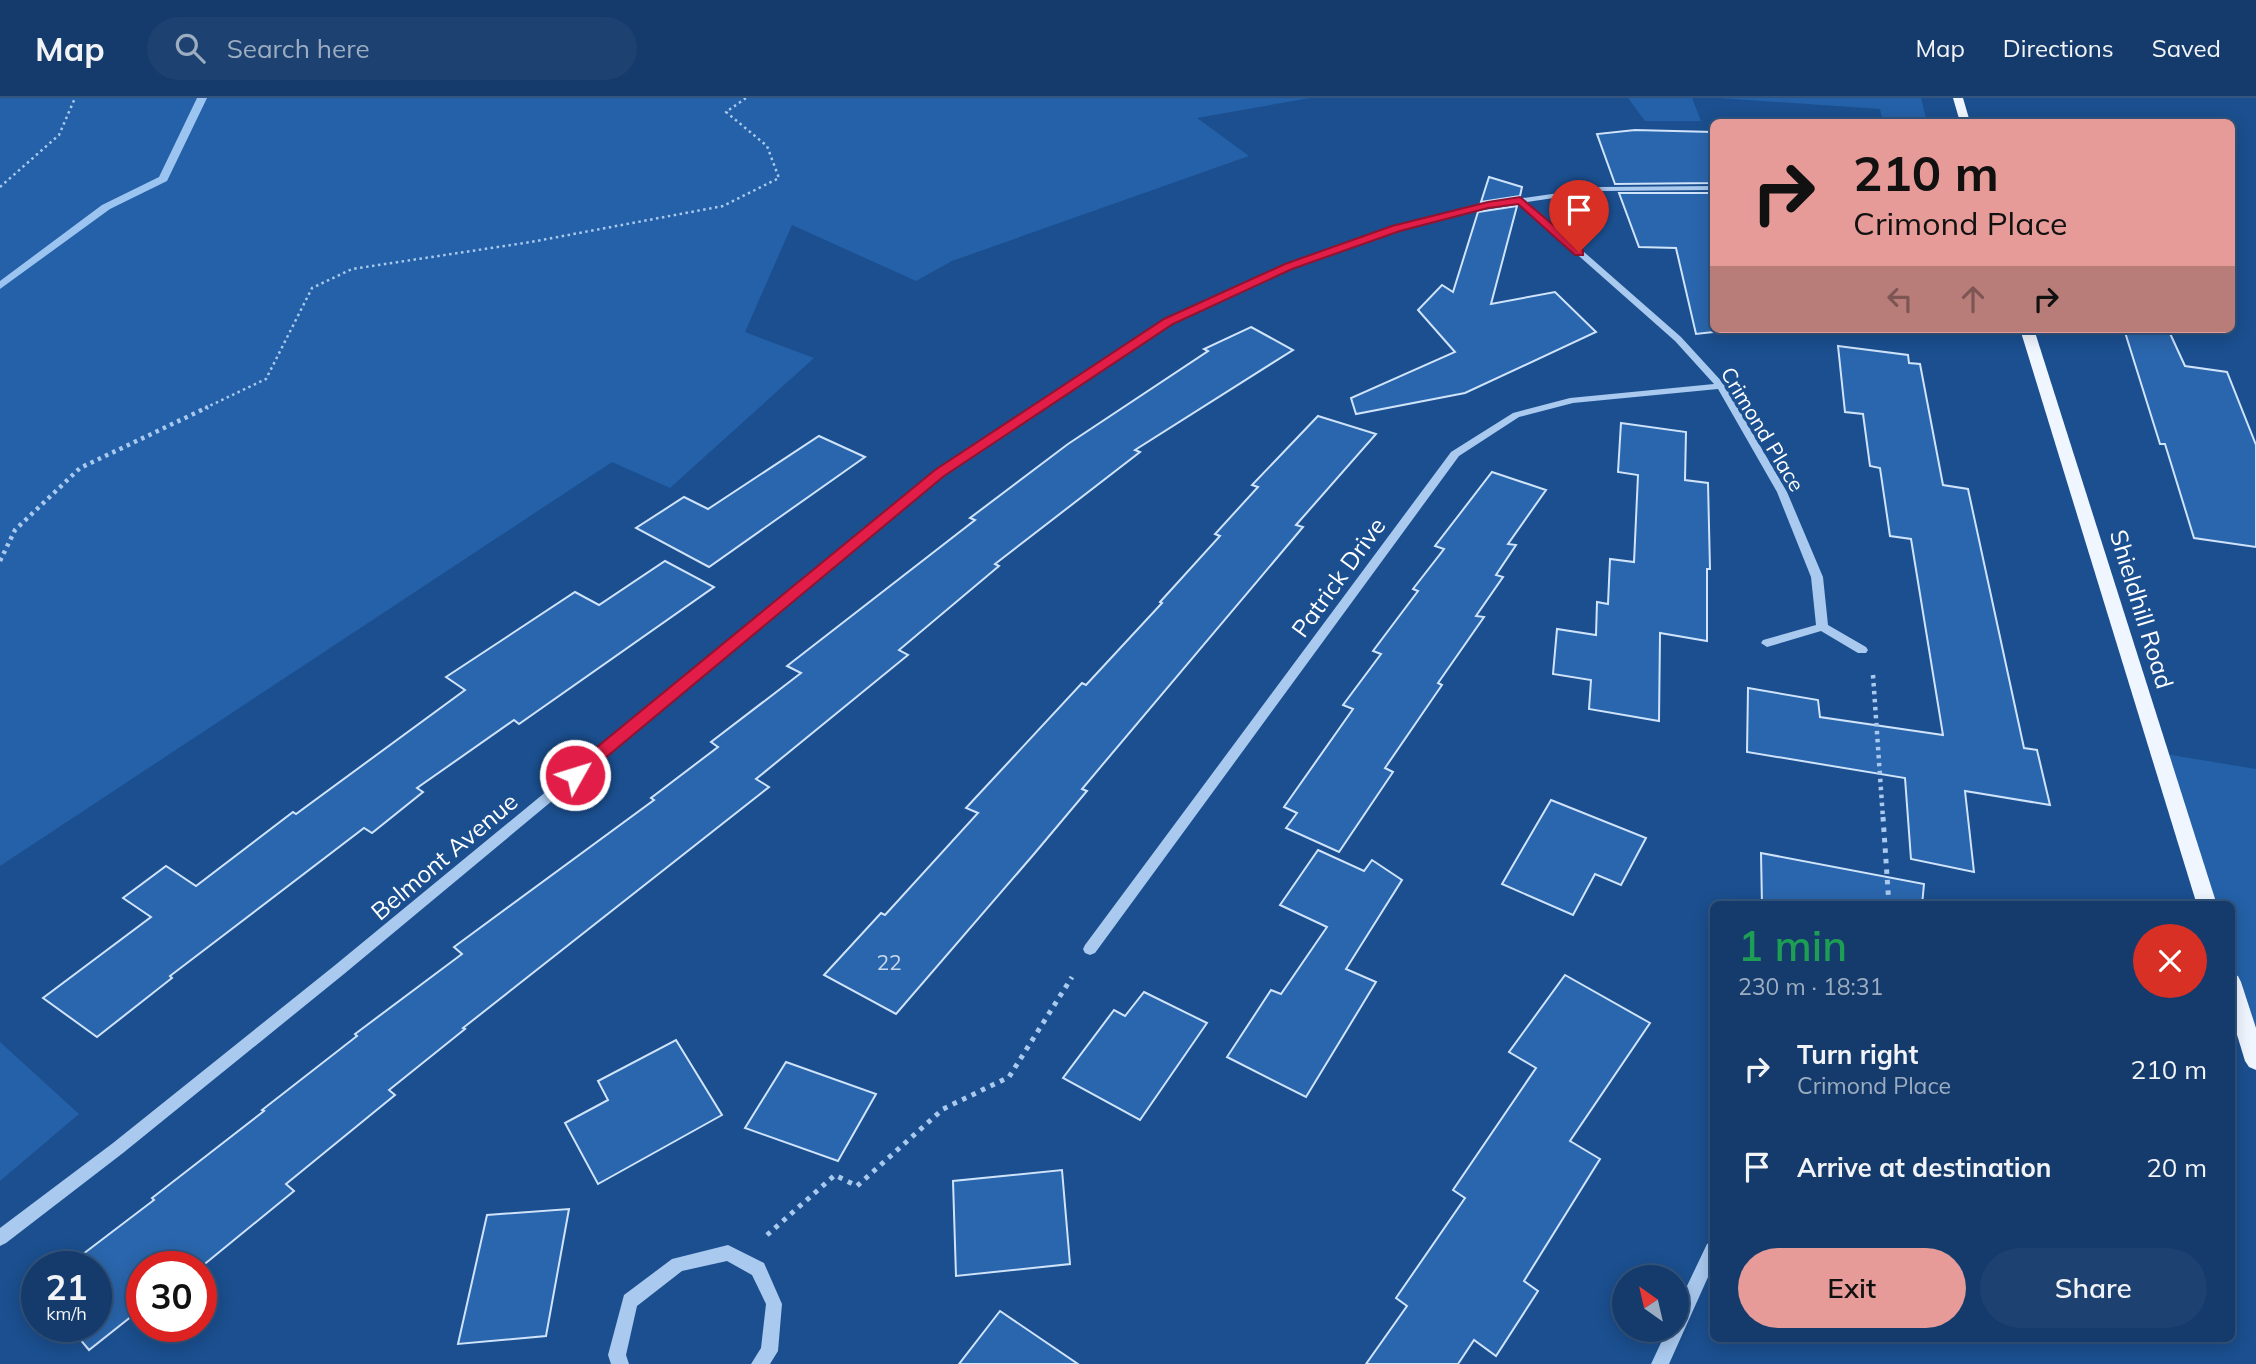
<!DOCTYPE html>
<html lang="en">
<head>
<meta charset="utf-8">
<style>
  body { margin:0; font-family:Mulish,sans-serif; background:#1d4271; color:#f1f3f6; height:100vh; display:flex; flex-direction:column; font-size:26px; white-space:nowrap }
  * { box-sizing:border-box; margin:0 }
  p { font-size:23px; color:#9dadc1 }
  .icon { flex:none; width:38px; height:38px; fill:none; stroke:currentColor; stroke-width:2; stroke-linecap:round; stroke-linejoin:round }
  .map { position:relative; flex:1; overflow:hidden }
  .drawer { position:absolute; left:1710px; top:803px; width:525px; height:441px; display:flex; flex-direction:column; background:#143b6b; border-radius:10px; box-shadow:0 4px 18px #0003,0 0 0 2px #33557e }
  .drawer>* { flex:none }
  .guide { position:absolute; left:1710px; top:21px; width:525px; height:214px; border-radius:10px; box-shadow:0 4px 18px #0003,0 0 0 2px #33557e; background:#e69b98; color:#111; overflow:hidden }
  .needle { width:46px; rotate:326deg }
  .fabs { position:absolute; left:1612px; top:1167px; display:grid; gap:14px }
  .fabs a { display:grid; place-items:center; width:77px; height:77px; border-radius:50%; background:#143b6b; box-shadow:0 4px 18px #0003,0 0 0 2px #33557e; font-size:35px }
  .speed { position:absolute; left:21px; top:1153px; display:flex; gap:14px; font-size:35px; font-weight:700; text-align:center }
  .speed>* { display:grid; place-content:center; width:91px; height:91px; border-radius:50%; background:#143b6b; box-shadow:0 4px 18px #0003,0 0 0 2px #33557e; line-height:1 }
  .speed small { font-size:18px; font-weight:400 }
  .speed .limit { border:10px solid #d22; background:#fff; color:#111 }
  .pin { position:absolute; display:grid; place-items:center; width:60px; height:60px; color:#fff; margin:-72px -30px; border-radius:50% 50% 50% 0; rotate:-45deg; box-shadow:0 0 7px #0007 }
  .pin .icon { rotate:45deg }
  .me { position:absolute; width:77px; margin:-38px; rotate:51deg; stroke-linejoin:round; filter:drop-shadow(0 0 5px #0008) }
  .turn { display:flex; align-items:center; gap:24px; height:147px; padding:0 28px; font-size:32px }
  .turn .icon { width:91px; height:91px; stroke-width:2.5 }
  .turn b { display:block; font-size:49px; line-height:60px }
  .lanes { display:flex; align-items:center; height:66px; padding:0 28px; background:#0003; justify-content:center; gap:35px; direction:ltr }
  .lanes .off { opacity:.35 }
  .round { display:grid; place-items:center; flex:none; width:74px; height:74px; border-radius:37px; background:#1d4271 }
  .overview { display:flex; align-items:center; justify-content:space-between; height:119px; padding:0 28px }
  h1 { font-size:42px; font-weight:600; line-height:52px; color:#1e9e55 }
  .action { display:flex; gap:14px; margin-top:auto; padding:14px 28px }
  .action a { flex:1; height:80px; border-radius:42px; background:#e69b98; color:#111; font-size:28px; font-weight:600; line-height:80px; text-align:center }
  .action a+a { background:#1d4271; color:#f1f3f6 }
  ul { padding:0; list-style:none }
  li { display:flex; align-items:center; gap:21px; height:98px; padding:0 28px }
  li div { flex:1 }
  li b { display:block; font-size:26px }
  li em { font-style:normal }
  header { display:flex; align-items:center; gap:42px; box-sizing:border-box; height:98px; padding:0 35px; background:#143b6b; border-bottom:2px solid #33557e }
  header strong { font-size:33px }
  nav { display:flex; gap:38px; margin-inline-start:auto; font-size:24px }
  .search { width:490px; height:63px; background:#1d4271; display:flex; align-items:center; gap:18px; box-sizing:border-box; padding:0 24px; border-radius:38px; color:#9dadc1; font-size:26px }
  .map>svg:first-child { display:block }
  .green { fill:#2461a8 }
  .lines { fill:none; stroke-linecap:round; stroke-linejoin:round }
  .stream { fill:#9cc4f0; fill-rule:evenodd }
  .building { fill:#2a66ad; stroke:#cfe3fa; stroke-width:2 }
  .path-far2 { stroke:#a9c9ee; stroke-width:2.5; stroke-dasharray:2.5 3.5; stroke-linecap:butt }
  .path-far1 { stroke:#a9c9ee; stroke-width:4.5; stroke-dasharray:3.5 4.5; stroke-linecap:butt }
  .path { stroke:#a9c9ee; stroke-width:5; stroke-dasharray:4.5 6; stroke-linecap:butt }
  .minor { fill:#a9c9ee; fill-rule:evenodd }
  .major { fill:#f0f6ff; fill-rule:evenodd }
  .route { fill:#e11d48; stroke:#92132f; stroke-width:2 }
  .labels { text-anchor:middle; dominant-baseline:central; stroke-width:7; stroke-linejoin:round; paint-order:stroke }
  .far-street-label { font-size:21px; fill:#fff; stroke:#1b4f8f }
  .number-label { font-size:21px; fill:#cad9ea }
  .street-label { font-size:24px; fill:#fff; stroke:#1b4f8f }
</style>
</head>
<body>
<header>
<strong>Map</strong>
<div class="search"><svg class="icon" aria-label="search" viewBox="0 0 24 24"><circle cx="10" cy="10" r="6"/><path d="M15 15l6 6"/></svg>Search here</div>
<nav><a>Map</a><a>Directions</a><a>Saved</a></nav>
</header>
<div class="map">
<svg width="2256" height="1266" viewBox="0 0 2256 1266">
  <rect width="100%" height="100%" fill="#1b4f8f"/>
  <g class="green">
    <path d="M0,0H1310L1197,20L1249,58L952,163L916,183L792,127L745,234L814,260L670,390L612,364L0,768Z"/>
    <path d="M1628,0H1692L1701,23H1645Z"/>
    <path d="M1719,0H1921L1927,24H1883L1880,11Z"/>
    <path d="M2159,655L2256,671V950L2231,884V807H2207Z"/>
    <path d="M0,944L79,1016L0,1083Z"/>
  </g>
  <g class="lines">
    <path class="stream" d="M197,0H207L167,83L110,111L0,191V183L102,107L159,79Z"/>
  </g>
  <g class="building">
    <path d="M1635,32L1713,34V85L1615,86L1597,36Z"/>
    <path d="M1489,79L1522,89L1520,98L1481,104Z"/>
    <path d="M1619,95H1713V234L1696,236L1676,150L1639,149Z"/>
    <path d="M1517,108L1491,206L1555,194L1596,234L1465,295L1356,316L1351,300L1455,254L1418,212L1442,187L1453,194L1478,114Z"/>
    <path d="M1251,229L1293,252L1135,352L1140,354L995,466L999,468L899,552L908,557L756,681L769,689L463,930L465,931L389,992L395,997L286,1086L294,1093L201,1169H142V1210L89,1252L69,1228H96V1169H66L154,1102L152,1100L264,1013L262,1012L357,938L355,936L462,856L454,849L654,702L651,700L718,649L711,644L801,575L787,568L975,422L970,420L1068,346L1208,253L1204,251Z"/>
    <path d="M2124,231H2168L2185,268L2227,274L2256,347V449L2194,440L2165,346H2160Z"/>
    <path d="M1838,248L1908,257L1909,265L1920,266L1943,387L1968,391L2024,650L2037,652L2050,707L1965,693L1974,774L1911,761L1905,680L1747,654L1748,590L1818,602L1820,619L1943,637L1911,441L1890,438L1880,370L1870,368L1863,316L1845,314Z"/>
    <path d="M1318,318L1376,336L1296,427L1303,429L1082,691L1087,693L1034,756L896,916L824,877L881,815L885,817L978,715L966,710L1082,585L1086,587L1162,505L1160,504L1220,438L1215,436L1258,389L1252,387Z"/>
    <path d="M1621,325L1686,334L1685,382L1708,385L1710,471H1707V543L1660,535L1659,623L1589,611L1591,582L1553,576L1557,531L1596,537L1597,504L1608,506L1610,461L1634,464L1638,377L1618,374Z"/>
    <path d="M819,338L865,359L709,469L636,430L684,399L708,411Z"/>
    <path d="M1492,374L1546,392L1508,446L1516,447L1496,477L1503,479L1476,518L1484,519L1438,585L1442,587L1385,670L1393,674L1339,754L1286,730L1297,715L1284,709L1353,611L1343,607L1381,556L1373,553L1418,493L1413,491L1444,451L1435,448Z"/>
    <path d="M665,463L714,489L519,626L514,622L417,690L423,694L372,735L364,730L170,878L172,880L97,939L43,900L151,819L123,800L166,768L196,788L293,714L296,716L465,592L446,579L575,494L599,507Z"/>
    <path d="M1551,702L1646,740L1621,787L1595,776L1573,817L1502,786Z"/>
    <path d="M1318,752L1364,773L1372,762L1402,782L1346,871L1376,884L1306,999L1227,959L1271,892L1281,896L1327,829L1280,807Z"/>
    <path d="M1761,755L1924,786L1922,807H1762Z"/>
    <path d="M1565,877L1650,925L1570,1043L1600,1061L1524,1183L1538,1193L1496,1258L1474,1242L1458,1266H1366L1407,1208L1396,1200L1465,1100L1453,1092L1536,970L1509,954Z"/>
    <path d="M1144,894L1207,925L1140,1022L1063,980L1114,912L1125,918Z"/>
    <path d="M676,942L722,1017L598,1086L565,1025L608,1002L598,983Z"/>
    <path d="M786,964L876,996L838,1063L745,1030Z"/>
    <path d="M1062,1072L1070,1166L956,1178L953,1083Z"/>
    <path d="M569,1111L546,1238L458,1246L487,1117Z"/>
    <path d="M1000,1213L1078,1266H959Z"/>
  </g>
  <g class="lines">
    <g class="path-far2">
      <path d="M0,89L59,37L75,0"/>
      <path d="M205,310L266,281L312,190L352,171L531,144L723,108L779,80L767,48L726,14L746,0"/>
    </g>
    <g class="path-far1">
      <path d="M0,463L15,432L80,370L208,309"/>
      <path d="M1873,577L1883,721"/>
    </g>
    <g class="path">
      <path d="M1883,719L1889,807"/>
      <path d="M767,1137L835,1077L857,1088L943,1011L1009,979L1072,879"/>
    </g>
    <g class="minor">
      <path d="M1713,88V92L1601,93L1527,104L1681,239L1724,286L1787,394L1823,479L1828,527L1866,549L1868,552L1866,555H1858L1821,533L1767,549L1761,545L1763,542L1816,527L1811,479L1777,394L1718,291L1573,305L1519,319L1459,358L1095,855L1090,857L1085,855L1083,851L1085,847L1451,354L1513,315L1570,300L1714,286L1675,243L1519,105L1488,109L1399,133L1291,171L1172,225L944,377L344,876L123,1055L6,1145L0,1148V1130L113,1045L334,868L936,373L1166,221L1285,167L1393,129L1488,105L1601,89Z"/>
      <path d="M1713,1143V1168L1669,1266H1651L1667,1232H1676V1211L1707,1146Z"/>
      <path d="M728,1147L764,1165L782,1206L778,1253L770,1266H751L761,1250L766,1206L752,1177L727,1163L682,1173L637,1208L626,1257L629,1266H611L608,1257L624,1197L672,1161Z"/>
    </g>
    <g class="major">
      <path d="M1953,0H1963L1970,24H1960Z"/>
      <path d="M2020,231H2034L2217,807H2197Z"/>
      <path d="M2231,876L2238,878L2241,884L2256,930V972L2249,969L2245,963L2231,917Z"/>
    </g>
  </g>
  <path class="route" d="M1520,99L1583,152V157H1575L1518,106L1488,110L1400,133L1292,171L1173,226L944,378L580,681H569L567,677L569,672L935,372L1164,221L1285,166L1392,128L1488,104Z"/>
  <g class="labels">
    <g class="far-street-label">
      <text transform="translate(1763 331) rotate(59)">Crimond Place</text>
    </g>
    <g class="number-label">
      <text x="889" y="864">22</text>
    </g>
    <g class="street-label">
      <text transform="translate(1338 479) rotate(-54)">Patrick Drive</text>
      <text transform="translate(2142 511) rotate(73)">Shieldhill Road</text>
      <text transform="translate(444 758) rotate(-40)">Belmont Avenue</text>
    </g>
  </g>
</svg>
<div class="fabs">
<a><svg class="needle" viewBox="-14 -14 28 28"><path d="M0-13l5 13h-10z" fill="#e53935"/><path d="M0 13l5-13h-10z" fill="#9dadc1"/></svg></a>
</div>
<div class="speed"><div>21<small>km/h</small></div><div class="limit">30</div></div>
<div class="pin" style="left:1579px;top:154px;background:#d93025"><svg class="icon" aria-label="arrive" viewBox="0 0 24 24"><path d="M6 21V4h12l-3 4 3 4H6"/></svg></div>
<svg class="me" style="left:575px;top:677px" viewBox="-20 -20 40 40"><circle r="17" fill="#e11d48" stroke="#fff" stroke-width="3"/><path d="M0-11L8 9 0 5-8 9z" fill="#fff"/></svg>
<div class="guide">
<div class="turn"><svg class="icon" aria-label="right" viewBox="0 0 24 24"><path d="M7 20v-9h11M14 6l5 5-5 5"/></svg><div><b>210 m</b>Crimond Place</div></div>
<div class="lanes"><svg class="icon off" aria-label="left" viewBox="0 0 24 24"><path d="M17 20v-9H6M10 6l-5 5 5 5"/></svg><svg class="icon off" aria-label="ahead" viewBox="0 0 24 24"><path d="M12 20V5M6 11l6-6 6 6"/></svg><svg class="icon" aria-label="right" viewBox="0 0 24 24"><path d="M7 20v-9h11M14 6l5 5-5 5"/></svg></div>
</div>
<section class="drawer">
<div class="overview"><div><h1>1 min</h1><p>230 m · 18:31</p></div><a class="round" style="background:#d93025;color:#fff"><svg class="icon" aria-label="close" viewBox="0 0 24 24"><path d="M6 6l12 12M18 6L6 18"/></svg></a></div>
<ul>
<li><svg class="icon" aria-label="right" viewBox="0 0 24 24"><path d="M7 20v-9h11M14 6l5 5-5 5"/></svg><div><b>Turn right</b><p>Crimond Place</p></div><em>210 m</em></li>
<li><svg class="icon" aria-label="arrive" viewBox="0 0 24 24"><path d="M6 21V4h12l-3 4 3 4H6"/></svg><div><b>Arrive at destination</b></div><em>20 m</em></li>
</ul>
<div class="action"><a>Exit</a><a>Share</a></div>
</section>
</div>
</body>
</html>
